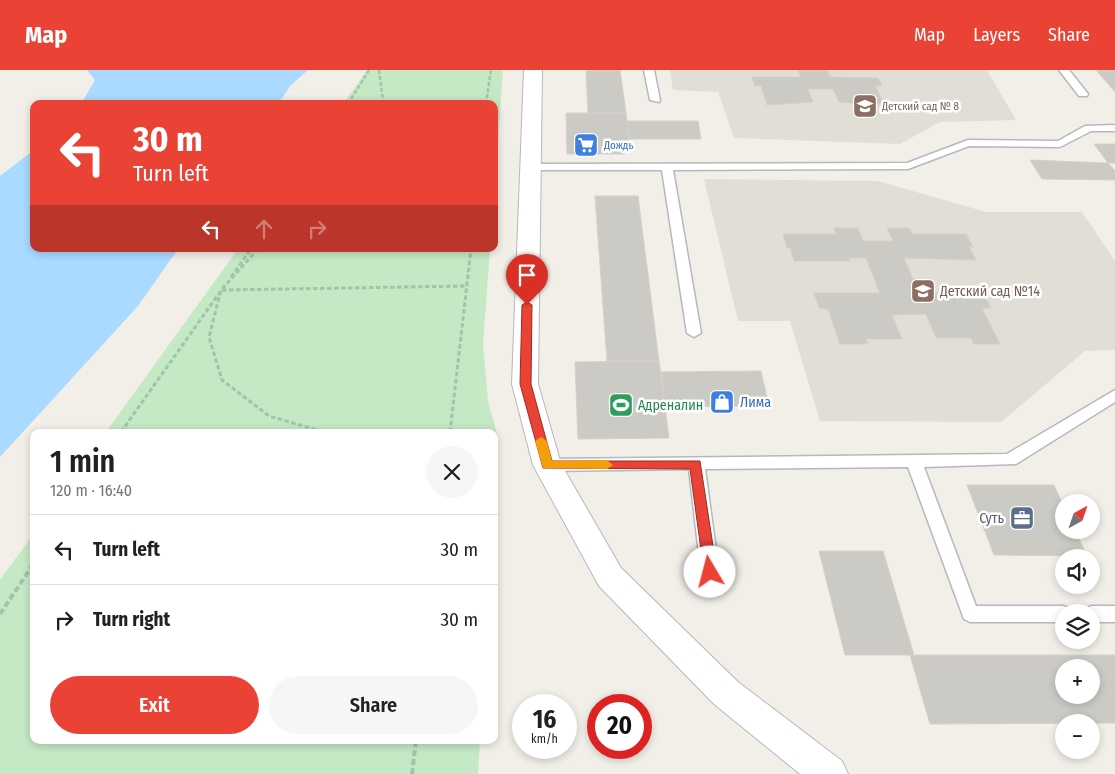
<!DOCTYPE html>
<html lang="en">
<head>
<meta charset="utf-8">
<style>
  body { margin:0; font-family:"Fira Sans Condensed",sans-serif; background:#f6f6f6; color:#202124; height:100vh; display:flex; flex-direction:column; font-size:19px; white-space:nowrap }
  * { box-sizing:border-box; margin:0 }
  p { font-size:16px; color:#757577 }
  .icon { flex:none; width:28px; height:28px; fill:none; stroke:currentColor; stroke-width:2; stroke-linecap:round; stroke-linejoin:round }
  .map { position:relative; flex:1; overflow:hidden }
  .drawer { position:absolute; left:30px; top:359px; width:468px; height:315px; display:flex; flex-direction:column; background:#fff; border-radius:10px; box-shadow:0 2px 8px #0003 }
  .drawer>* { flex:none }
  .hud { position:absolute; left:30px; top:30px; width:468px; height:152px; border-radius:10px; box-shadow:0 2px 8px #0003; background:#ea4335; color:#fff; overflow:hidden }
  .needle { width:32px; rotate:40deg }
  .fabs { position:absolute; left:1055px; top:424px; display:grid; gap:10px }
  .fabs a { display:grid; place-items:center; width:45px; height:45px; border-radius:50%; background:#fff; box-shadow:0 2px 8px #0003; font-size:25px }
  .speed { position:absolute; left:512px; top:624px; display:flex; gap:10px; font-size:25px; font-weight:700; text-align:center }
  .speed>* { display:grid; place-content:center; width:65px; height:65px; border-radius:50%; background:#fff; box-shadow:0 2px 8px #0003; line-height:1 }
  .speed small { font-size:12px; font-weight:400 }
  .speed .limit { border:8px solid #d22; background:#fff; color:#111 }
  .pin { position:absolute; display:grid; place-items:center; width:42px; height:42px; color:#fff; margin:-51px -21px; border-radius:50% 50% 50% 0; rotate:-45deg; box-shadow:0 0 5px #0007 }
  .pin .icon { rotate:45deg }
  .me { position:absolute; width:55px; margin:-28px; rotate:352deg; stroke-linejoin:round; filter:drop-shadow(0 0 4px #0008) }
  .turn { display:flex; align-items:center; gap:18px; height:105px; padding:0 20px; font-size:22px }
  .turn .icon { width:65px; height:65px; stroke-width:2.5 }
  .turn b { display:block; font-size:35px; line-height:42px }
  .lanes { display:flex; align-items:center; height:48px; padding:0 20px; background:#0003; justify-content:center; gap:25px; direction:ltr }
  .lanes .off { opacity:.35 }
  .round { display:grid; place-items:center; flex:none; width:52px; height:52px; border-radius:26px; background:#f6f6f6 }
  .summary { display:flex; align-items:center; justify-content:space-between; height:85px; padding:0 20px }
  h1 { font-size:30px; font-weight:600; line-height:38px }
  .button { display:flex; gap:10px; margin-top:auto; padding:10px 20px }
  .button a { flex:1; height:58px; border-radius:30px; background:#ea4335; color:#fff; font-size:20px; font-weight:600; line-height:58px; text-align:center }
  .button a+a { background:#f6f6f6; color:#202124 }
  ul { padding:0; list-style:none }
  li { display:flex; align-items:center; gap:15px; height:70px; padding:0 20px; border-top:1px solid #e0e0e0 }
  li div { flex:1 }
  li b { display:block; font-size:19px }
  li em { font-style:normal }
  header { display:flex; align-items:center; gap:30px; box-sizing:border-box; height:70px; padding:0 25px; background:#ea4335; color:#fff }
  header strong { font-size:24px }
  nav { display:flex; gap:28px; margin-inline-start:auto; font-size:18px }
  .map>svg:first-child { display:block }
  .education { fill:#e1ded6 }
  .green { fill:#c5e8c5 }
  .water { fill:#aadaff }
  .building { fill:#cccac5; stroke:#d6d1c6; fill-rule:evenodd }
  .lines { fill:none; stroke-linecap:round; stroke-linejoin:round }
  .lane-casing { stroke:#b5b8bc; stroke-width:3 }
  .street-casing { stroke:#b5b8bc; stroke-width:2 }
  .path-far2 { stroke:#9cc7a9; stroke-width:2.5; stroke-dasharray:4 2; stroke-linecap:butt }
  .path-far1 { stroke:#9cc7a9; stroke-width:3; stroke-dasharray:4.5 2.5; stroke-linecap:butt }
  .path { stroke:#9cc7a9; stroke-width:4; stroke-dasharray:6 3; stroke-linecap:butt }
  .lane { fill:#fff; fill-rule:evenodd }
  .street { fill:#fff; fill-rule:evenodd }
  .route { fill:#ea4335; stroke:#982c22 }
  .slow { fill:#f59e0b }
  .labels { text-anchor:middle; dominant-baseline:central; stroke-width:5; stroke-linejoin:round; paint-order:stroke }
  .far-education-label { font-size:11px; fill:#785e54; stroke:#fff; text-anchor:start }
  .far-shop-label { font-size:11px; fill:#366cbe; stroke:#fff; text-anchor:start }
  .education-label { font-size:14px; fill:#785e54; stroke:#fff; text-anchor:start }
  .shop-label { font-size:14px; fill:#366cbe; stroke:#fff; text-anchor:start }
  .leisure-label { font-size:14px; fill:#27864d; stroke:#fff; text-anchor:start }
  .service-label { font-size:14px; fill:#4e5e75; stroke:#fff; text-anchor:end }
</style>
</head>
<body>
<header>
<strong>Map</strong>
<nav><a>Map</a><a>Layers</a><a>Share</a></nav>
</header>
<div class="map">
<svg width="1115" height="704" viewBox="0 0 1115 704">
  <rect width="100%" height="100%" fill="#f1efe8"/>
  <g class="education">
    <path d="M670,0H987L1016,50L940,52L900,74L734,68L718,22L673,20Z"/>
    <path d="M704,109L878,111L986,142H1082L1115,191V280L1085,281L1001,352L820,351L790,251H738Z"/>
  </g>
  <g class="green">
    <path d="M367,0H503L494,127V34H343Z"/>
    <path d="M238,179H490L483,274L488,331L498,367L494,432V362H106Z"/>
    <path d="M34,463V670H480L478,704H0V510Z"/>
  </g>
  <g class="water">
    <path d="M87,0H308L291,15L278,34H81L95,10Z"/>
    <path d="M34,80V179H178L138,236L0,387V106Z"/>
  </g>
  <g class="building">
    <path d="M586,0H620L626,43H588Z"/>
    <path d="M798,0H827L830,7L878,8L882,16H875L885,35L839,32L833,19H808L813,32L767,35L761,16H755L752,7H801Z"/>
    <path d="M1096,0H1115V22Z"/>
    <path d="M566,43H626L629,71H623L624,84H567Z"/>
    <path d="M627,51H698L701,69H629Z"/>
    <path d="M1094,74H1115V93H1108Z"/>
    <path d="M1030,90L1108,93L1115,101V110L1042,109Z"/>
    <path d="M595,126H638L659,291H607Z"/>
    <path d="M834,158H858L863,171H893L887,158H909L912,164H966L973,177H969L976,190L904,188L919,223H983L991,238H982L1000,274H974L971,268H936L926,244L892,245L902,269H866L868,274H840L828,239L819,238L814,223H880L866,188H849L850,191H794L790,178H787L783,164H836Z"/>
    <path d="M659,291L669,368L578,369L575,292Z"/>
    <path d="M761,301L769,336L665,337L661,302Z"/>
    <path d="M967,415H1054L1064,437V460H1075L1087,486L994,485Z"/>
    <path d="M819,481H883L914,585H845Z"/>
    <path d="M910,585H1115V653L930,654ZM1064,598H1091V625H1064Z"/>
  </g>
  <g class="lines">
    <defs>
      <g id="lane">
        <path d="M644,0H654L660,30L659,32L650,30Z"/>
        <path d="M1059,0H1069L1088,24L1087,26H1079Z"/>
        <path d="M1115,55V61H1091L1060,77L969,76L908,99L673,100L701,263L694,267L687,263L662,100H531L525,97L531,94L907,93L968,70L1058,71L1085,56Z"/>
        <path d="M1115,320V332L1016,394L924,397L976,536H1064L1070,539L1072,542H1064V552H970L964,549L908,397L705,399L719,502L716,507L710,509L704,507L701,502L689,399L547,401L541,399L539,395L541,391L547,389L1007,384Z"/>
        <path d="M1091,536H1115V552H1091V542H1083L1085,539Z"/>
      </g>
      <path id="street" d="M524,0H542L538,314L561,394L621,498L738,612L842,691L848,704H800L714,634L599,516L533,395L512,314Z"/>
    </defs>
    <use href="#lane" class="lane-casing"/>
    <use href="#street" class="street-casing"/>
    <g class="path-far2">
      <path d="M379,0L383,31L386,34"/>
      <path d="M348,34L369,0"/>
      <path d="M486,34L491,0"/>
    </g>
    <g class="path-far1">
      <path d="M258,179L221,220L209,267L222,310L269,346L324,362"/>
      <path d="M231,207L251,179"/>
      <path d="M222,220L467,216"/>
      <path d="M121,362L220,222"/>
      <path d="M450,362L471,179"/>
    </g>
    <g class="path">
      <path d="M0,544L34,493"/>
      <path d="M412,704L416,670"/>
    </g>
    <use href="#lane" class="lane"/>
    <use href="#street" class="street"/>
  </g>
  <path class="route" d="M527,232L532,235L531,314L552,391H700L717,502L715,506L710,507L704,502L690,399L543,398L520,314L522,235Z"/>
  <path class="slow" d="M541,367L547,371L552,391L607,390L613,395L607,399L543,398L535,371Z"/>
  <defs>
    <symbol id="school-square" viewBox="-11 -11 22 22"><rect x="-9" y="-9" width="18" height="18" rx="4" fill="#8d6e63" stroke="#fff"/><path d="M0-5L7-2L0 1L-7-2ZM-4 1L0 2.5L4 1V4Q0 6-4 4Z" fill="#fff"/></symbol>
    <symbol id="supermarket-square" viewBox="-11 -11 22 22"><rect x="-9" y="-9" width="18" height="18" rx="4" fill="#3f7fe0" stroke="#fff"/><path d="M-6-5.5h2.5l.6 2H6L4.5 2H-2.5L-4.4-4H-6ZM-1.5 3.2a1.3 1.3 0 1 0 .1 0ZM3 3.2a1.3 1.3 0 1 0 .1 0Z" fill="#fff"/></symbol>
    <symbol id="shop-square" viewBox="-11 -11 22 22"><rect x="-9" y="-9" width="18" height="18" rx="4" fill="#3f7fe0" stroke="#fff"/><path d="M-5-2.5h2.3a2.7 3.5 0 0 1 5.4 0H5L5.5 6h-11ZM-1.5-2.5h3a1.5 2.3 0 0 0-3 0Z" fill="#fff"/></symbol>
    <symbol id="stadium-square" viewBox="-11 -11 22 22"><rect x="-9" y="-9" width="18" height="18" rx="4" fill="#2e9e5b" stroke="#fff"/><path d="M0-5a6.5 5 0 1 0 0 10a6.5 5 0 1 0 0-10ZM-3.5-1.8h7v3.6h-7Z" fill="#fff"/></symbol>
    <symbol id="office-square" viewBox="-11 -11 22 22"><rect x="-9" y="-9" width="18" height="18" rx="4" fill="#5c6f8a" stroke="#fff"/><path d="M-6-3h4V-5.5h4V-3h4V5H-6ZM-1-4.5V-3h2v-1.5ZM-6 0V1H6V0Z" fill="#fff"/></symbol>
  </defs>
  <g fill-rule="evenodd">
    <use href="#school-square" x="851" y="22" width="28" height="28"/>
    <use href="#supermarket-square" x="572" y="61" width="28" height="28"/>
    <use href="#school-square" x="909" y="207" width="28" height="28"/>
    <use href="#shop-square" x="708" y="318" width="28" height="28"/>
    <use href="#stadium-square" x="607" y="321" width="28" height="28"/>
    <use href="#office-square" x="1008" y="434" width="28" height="28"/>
  </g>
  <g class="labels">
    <g class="far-education-label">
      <text x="882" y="36">Детский сад № 8</text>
    </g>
    <g class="far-shop-label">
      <text x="604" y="75">Дождь</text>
    </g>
    <g class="education-label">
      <text x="940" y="221">Детский сад №14</text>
    </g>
    <g class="shop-label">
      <text x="740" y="332">Лима</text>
    </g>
    <g class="leisure-label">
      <text x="638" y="335">Адреналин</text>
    </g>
    <g class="service-label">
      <text x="1004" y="448">Суть</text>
    </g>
  </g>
</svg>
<div class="fabs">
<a><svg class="needle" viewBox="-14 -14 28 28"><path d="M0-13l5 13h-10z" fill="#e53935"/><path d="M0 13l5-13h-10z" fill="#757577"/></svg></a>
<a><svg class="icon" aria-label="sound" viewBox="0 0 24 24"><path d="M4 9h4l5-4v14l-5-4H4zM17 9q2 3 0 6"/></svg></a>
<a><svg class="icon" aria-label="layers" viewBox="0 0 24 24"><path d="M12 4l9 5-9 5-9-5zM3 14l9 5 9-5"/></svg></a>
<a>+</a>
<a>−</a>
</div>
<div class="speed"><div>16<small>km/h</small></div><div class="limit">20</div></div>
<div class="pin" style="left:527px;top:235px;background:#d93025"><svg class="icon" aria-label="arrive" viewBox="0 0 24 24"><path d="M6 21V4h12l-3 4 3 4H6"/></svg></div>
<svg class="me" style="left:710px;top:502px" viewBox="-20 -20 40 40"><circle r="19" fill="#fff"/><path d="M0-13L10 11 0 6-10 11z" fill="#ea4335"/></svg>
<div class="hud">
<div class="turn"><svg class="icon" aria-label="left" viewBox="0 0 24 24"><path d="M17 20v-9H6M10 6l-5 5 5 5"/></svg><div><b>30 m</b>Turn left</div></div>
<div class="lanes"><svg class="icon" aria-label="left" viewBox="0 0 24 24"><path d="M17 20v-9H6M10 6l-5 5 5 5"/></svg><svg class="icon off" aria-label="ahead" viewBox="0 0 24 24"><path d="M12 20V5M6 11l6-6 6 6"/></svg><svg class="icon off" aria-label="right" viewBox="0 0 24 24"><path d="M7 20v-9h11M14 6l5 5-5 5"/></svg></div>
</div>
<section class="drawer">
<div class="summary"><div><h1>1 min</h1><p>120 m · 16:40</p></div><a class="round"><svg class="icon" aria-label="close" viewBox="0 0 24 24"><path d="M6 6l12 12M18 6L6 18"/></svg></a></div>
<ul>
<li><svg class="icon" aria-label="left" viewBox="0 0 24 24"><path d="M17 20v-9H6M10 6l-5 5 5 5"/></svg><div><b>Turn left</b></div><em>30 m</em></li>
<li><svg class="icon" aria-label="right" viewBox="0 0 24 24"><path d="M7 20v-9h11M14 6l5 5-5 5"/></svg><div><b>Turn right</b></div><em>30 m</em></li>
</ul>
<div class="button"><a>Exit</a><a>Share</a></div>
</section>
</div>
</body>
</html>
